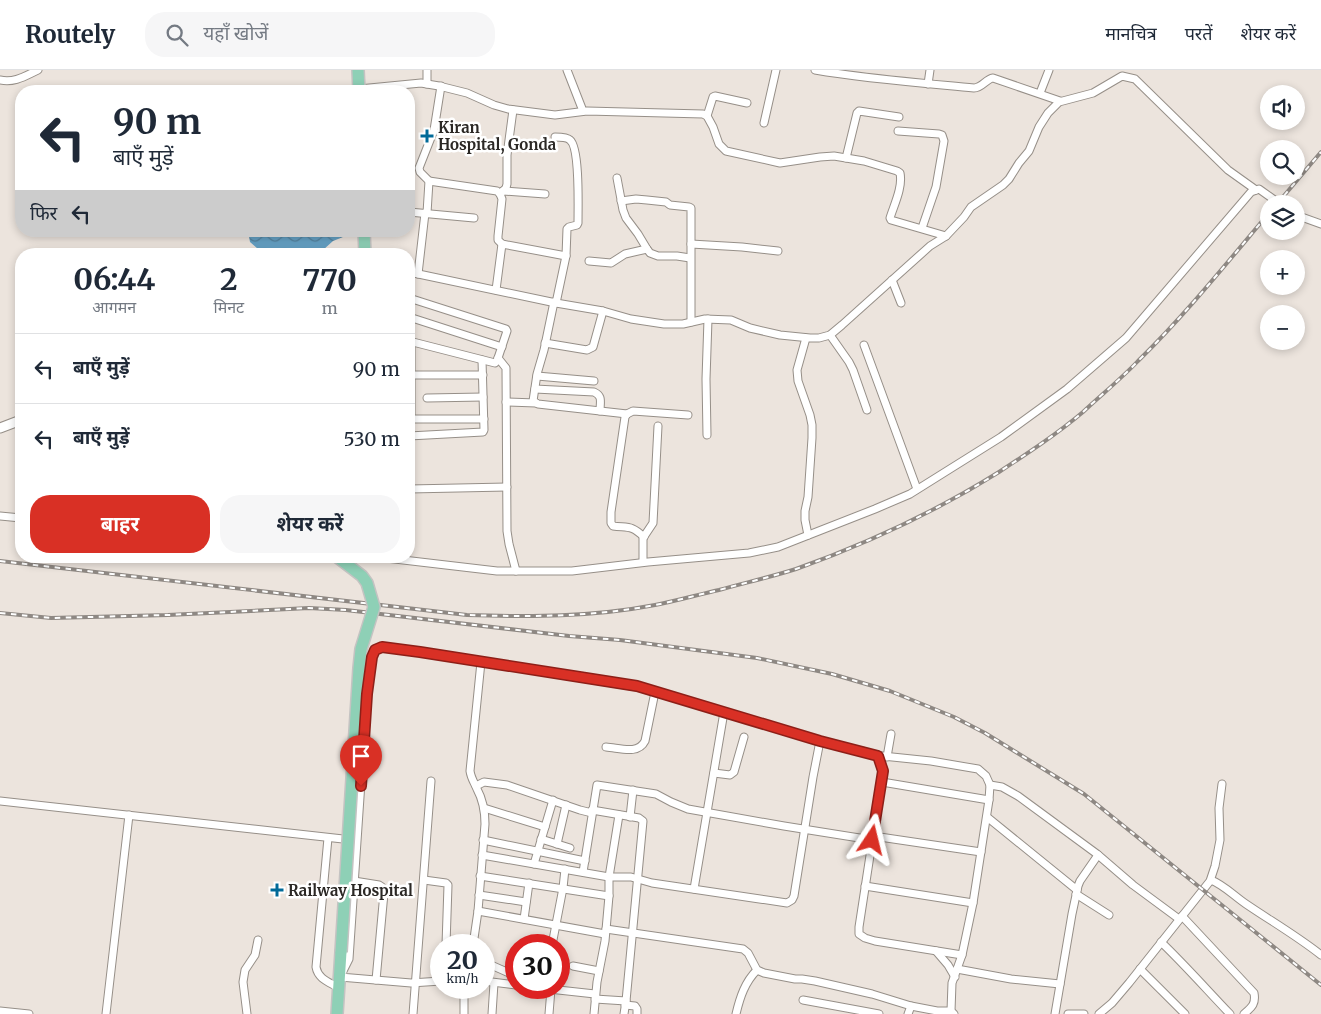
<!DOCTYPE html>
<html lang="hi">
<head>
<meta charset="utf-8">
<style>
  body { margin:0; font-family:Merriweather,"Noto Sans Devanagari",serif; background:#f6f6f7; color:#1f2937; height:100vh; display:flex; flex-direction:column; font-size:19px; white-space:nowrap }
  * { box-sizing:border-box; margin:0 }
  p { font-size:16px; color:#747a83 }
  .icon { flex:none; width:28px; height:28px; fill:none; stroke:currentColor; stroke-width:2; stroke-linecap:round; stroke-linejoin:round }
  .map { position:relative; flex:1; overflow:hidden }
  .side { position:absolute; left:15px; top:178px; width:400px; height:315px; display:flex; flex-direction:column; background:#fff; border-radius:20px; box-shadow:0 2px 8px #0003 }
  .side>* { flex:none }
  .top-card { position:absolute; left:15px; top:15px; width:400px; height:152px; border-radius:20px; box-shadow:0 2px 8px #0003; background:#fff; color:#1f2937; overflow:hidden }
  .controls { position:absolute; left:1260px; top:15px; display:grid; gap:10px }
  .controls a { display:grid; place-items:center; width:45px; height:45px; border-radius:50%; background:#fff; box-shadow:0 2px 8px #0003; font-size:25px }
  .speed { position:absolute; left:430px; top:864px; display:flex; gap:10px; font-size:25px; font-weight:700; text-align:center }
  .speed>* { display:grid; place-content:center; width:65px; height:65px; border-radius:50%; background:#fff; box-shadow:0 2px 8px #0003; line-height:1 }
  .speed small { font-size:12px; font-weight:400 }
  .speed .limit { border:8px solid #d22; background:#fff; color:#111 }
  .pin { position:absolute; display:grid; place-items:center; width:42px; height:42px; color:#fff; margin:-51px -21px; border-radius:50% 50% 50% 0; rotate:-45deg; box-shadow:0 0 5px #0007 }
  .pin .icon { rotate:45deg }
  .me { position:absolute; width:55px; margin:-28px; rotate:10deg; stroke-linejoin:round; filter:drop-shadow(0 0 4px #0008) }
  .turn { display:flex; align-items:center; gap:18px; height:105px; padding:0 15px; font-size:22px }
  .turn .icon { width:65px; height:65px; stroke-width:2.5 }
  .turn b { display:block; font-size:35px; line-height:42px }
  .then { display:flex; align-items:center; height:48px; padding:0 15px; background:#0003; gap:10px; font-size:19px }
  .eta { display:flex; justify-content:space-evenly; align-items:center; height:85px; text-align:center }
  .eta b { font-size:30px; font-weight:700; line-height:35px }
  .primary-button { display:flex; gap:10px; margin-top:auto; padding:10px 15px }
  .primary-button a { flex:1; height:58px; border-radius:20px; background:#d93025; color:#fff; font-size:20px; font-weight:700; line-height:58px; text-align:center }
  .primary-button a+a { background:#f6f6f7; color:#1f2937 }
  ul { padding:0; list-style:none }
  li { display:flex; align-items:center; gap:15px; height:70px; padding:0 15px; border-top:1px solid #e0e1e3 }
  li div { flex:1 }
  li b { display:block; font-size:19px }
  li em { font-style:normal }
  header { display:flex; align-items:center; gap:30px; box-sizing:border-box; height:70px; padding:0 25px; background:#fff; border-bottom:1px solid #e0e1e3 }
  header strong { font-size:24px }
  nav { display:flex; gap:28px; margin-inline-start:auto; font-size:18px }
  .search { width:350px; height:45px; background:#f6f6f7; display:flex; align-items:center; gap:12px; box-sizing:border-box; padding:0 18px; border-radius:20px; color:#747a83; font-size:19px }
  .map>svg:first-child { display:block }
  .water { fill:url(#water-waves) }
  .lines { fill:none; stroke-linecap:round; stroke-linejoin:round }
  .minor-casing { stroke:#968f88; stroke-width:9 }
  .tertiary-casing { stroke:#968f88; stroke-width:11 }
  .trunk-casing { stroke:#c4c3c2; stroke-width:14 }
  .minor { stroke:#fff; stroke-width:7 }
  .tertiary { stroke:#fff; stroke-width:9 }
  .trunk { stroke:#8ed0b6; stroke-width:11 }
  .rail-casing { stroke:#8e8883; stroke-width:4 }
  .rail { stroke:#fff; stroke-width:2; stroke-dasharray:5.5; stroke-linecap:butt }
  .trunk-bridge-casing { stroke:#c4c3c2; stroke-width:14; stroke-linecap:butt }
  .trunk-bridge { stroke:#8ed0b6; stroke-width:11 }
  .route-casing { stroke:#8d1f18; stroke-width:12 }
  .route { stroke:#d93025; stroke-width:9 }
  .poi-dot { fill:#016a98; stroke:#fff; stroke-width:2 }
  .labels { text-anchor:middle; dominant-baseline:central; stroke-width:5; stroke-linejoin:round; paint-order:stroke }
  .poi-label { font-size:15px; font-weight:bold; fill:#2b2825; stroke:#fff; text-anchor:start }
</style>
</head>
<body>
<header>
<strong>Routely</strong>
<div class="search"><svg class="icon" aria-label="search" viewBox="0 0 24 24"><circle cx="10" cy="10" r="6"/><path d="M15 15l6 6"/></svg>यहाँ खोजें</div>
<nav><a>मानचित्र</a><a>परतें</a><a>शेयर करें</a></nav>
</header>
<div class="map">
<svg width="1321" height="944" viewBox="0 0 1321 944">
  <defs>
    <pattern id="water-waves" width="16" height="10" patternUnits="userSpaceOnUse" patternTransform="scale(1.25)"><rect width="16" height="10" fill="#64a0c3"/><path d="M0 5q4-4 8 0t8 0" fill="none" stroke="#53829e"/></pattern>
  </defs>
  <rect width="100%" height="100%" fill="#ece4dd"/>
  <path class="water" d="M248,161H343V167L333,171L323,180L314,181L258,179L250,172Z"/>
  <g class="lines">
    <defs>
      <g id="minor">
        <path d="M427,0V14"/>
        <path d="M567,0L583,41"/>
        <path d="M815,0C868,9 921,13 974,18C982,18 986,9 993,8L1060,31"/>
        <path d="M0,10C15,13 25,6 38,0"/>
        <path d="M928,14L930,0"/>
        <path d="M359,19L421,13L439,16L467,23L494,35L508,39L555,45L587,41L703,44L707,46L713,57L719,74L726,81L780,93L820,87L834,86L864,91L897,101L900,103C903,117 894,135 890,148L891,150L946,166"/>
        <path d="M1040,23L1049,0"/>
        <path d="M707,46L713,27L715,26L747,33"/>
        <path d="M764,53L776,0"/>
        <path d="M898,61L939,64L942,65L944,71L936,117L922,158"/>
        <path d="M555,67C559,67 567,67 570,70C580,78 578,138 578,153L577,155L569,157L567,159L566,186L556,233"/>
        <path d="M846,88L857,43L859,41L899,47"/>
        <path d="M617,108L623,140L626,148L638,164L647,179L650,183L658,186H677L690,188"/>
        <path d="M429,111L497,121L500,124L502,129L498,166V170L502,174L566,186"/>
        <path d="M503,121L545,124"/>
        <path d="M500,124L506,118L507,114V85L513,40"/>
        <path d="M621,131L636,129L647,130L666,132L670,135L689,137L691,138V252"/>
        <path d="M409,142L474,148"/>
        <path d="M427,143L429,111L420,102L419,98L434,60L441,16"/>
        <path d="M1296,145L1321,154"/>
        <path d="M691,174L742,177L778,181"/>
        <path d="M589,191L611,193L625,184L647,179"/>
        <path d="M409,202L556,233L603,241L631,249L664,254H683L705,249L731,250L750,258L780,265L810,268H819L830,265L842,255L930,176L946,166L964,147L971,137L1003,115L1009,109L1019,93L1029,81L1039,57L1048,43L1059,32L1093,23L1122,6L1135,9L1228,100L1256,120"/>
        <path d="M418,204L425,143"/>
        <path d="M892,210L901,233"/>
        <path d="M496,220L502,174"/>
        <path d="M409,228L506,259L507,261L497,291L495,293L409,271"/>
        <path d="M554,232L544,280L537,304L533,331L538,334L627,344"/>
        <path d="M409,247L502,277"/>
        <path d="M830,265L849,292L853,300L867,340"/>
        <path d="M806,268L797,300L798,311L810,345L812,355V368L808,427L805,441V450L808,465"/>
        <path d="M411,272V349"/>
        <path d="M545,273L587,280L593,277L603,241"/>
        <path d="M864,275L917,419"/>
        <path d="M498,288L506,298L507,461L509,474L516,501"/>
        <path d="M411,305H483"/>
        <path d="M537,306L594,311"/>
        <path d="M535,319L594,322C603,326 600,332 600,341"/>
        <path d="M427,328L483,327"/>
        <path d="M506,332L536,333"/>
        <path d="M409,349H484"/>
        <path d="M707,365L706,309L708,249"/>
        <path d="M409,366L483,362L484,360L482,290"/>
        <path d="M409,419L507,417"/>
        <path d="M0,446L21,448"/>
        <path d="M644,467C631,455 629,458 613,456L611,453V442L625,347L627,344L633,341L688,345"/>
        <path d="M369,486L497,501H572L648,492L749,483L778,477L875,439L910,424L1001,367L1067,319L1126,268L1251,122L1259,119L1280,134"/>
        <path d="M643,492V468L653,453L658,356"/>
        <path d="M606,677C620,678 638,685 645,671L655,622"/>
        <path d="M878,686L883,701L859,857V864L865,868L875,871L962,885"/>
        <path d="M887,687L891,664"/>
        <path d="M714,703L730,705L734,702L744,667"/>
        <path d="M882,712L989,730"/>
        <path d="M990,715L1002,717L1018,726L1097,784L1133,815L1179,849"/>
        <path d="M476,716L484,712L507,715L580,740L592,743"/>
        <path d="M0,731L352,770"/>
        <path d="M484,738L545,757"/>
        <path d="M592,740L639,748L643,751L626,931L595,929"/>
        <path d="M630,747L633,720"/>
        <path d="M987,747L1077,820"/>
        <path d="M873,766L981,782"/>
        <path d="M328,768L316,897C318,909 329,912 339,918"/>
        <path d="M541,769L570,778"/>
        <path d="M483,770L585,791"/>
        <path d="M557,774L566,735"/>
        <path d="M482,785L609,807H631L652,813L787,833L792,830L794,826L813,707L820,671"/>
        <path d="M534,794L553,730"/>
        <path d="M583,802L597,715L656,724L671,732L688,739L784,756L872,770"/>
        <path d="M480,806L609,826"/>
        <path d="M424,810L446,813L448,815L446,875"/>
        <path d="M1211,810C1224,815 1234,826 1246,834C1271,851 1297,866 1321,885"/>
        <path d="M354,811L379,815L382,817L384,823L376,910"/>
        <path d="M865,816L973,833"/>
        <path d="M694,819L724,642"/>
        <path d="M1076,824L1109,845"/>
        <path d="M479,825L526,832"/>
        <path d="M478,841L605,864"/>
        <path d="M1182,846L1254,923C1256,934 1252,937 1244,944"/>
        <path d="M524,849L529,813"/>
        <path d="M606,859L743,879L748,883L757,900L764,903L795,909H802L815,911L872,924L911,936L937,941H951"/>
        <path d="M1161,872C1185,895 1207,920 1230,944"/>
        <path d="M473,875L478,841L485,754C485,741 483,730 477,719C474,712 471,708 470,701L481,592"/>
        <path d="M552,875L563,818L565,799"/>
        <path d="M936,881L948,895L955,907"/>
        <path d="M491,895L509,903L516,912"/>
        <path d="M573,896L599,901"/>
        <path d="M957,899L1011,909L1060,914"/>
        <path d="M1140,899L1185,944"/>
        <path d="M441,911L411,913L340,907L349,889L367,624L372,587L375,580L382,577L420,582L637,617L820,671L873,685L931,691L978,699L986,706L990,715L989,730L973,833L962,885L952,913L951,941L954,944"/>
        <path d="M484,911L516,915"/>
        <path d="M540,918L595,924"/>
        <path d="M803,930L879,944"/>
        <path d="M625,935L635,936L637,939V944"/>
        <path d="M0,941L29,944"/>
        <path d="M106,944L129,745"/>
        <path d="M247,944L243,912L245,900L255,885L258,870"/>
        <path d="M413,944L431,711"/>
        <path d="M464,944V918"/>
        <path d="M492,944L494,913"/>
        <path d="M549,944L551,919"/>
        <path d="M594,944L597,912L605,871L609,826V807L619,745"/>
        <path d="M624,944L626,931"/>
        <path d="M736,944C740,927 745,912 757,900"/>
        <path d="M908,944L911,936"/>
        <path d="M1055,944L1072,844L1078,816L1080,811L1098,785"/>
        <path d="M1068,944H1084"/>
        <path d="M1099,944L1112,933L1129,913L1210,811L1215,796L1220,770L1219,738L1222,714"/>
      </g>
      <path id="tertiary" d="M0,358L21,350"/>
      <g id="trunk">
        <path d="M358,0L359,21"/>
        <path d="M364,161L365,184"/>
        <path d="M337,944L341,882"/>
      </g>
    </defs>
    <use href="#minor" class="minor-casing"/>
    <use href="#tertiary" class="tertiary-casing"/>
    <use href="#trunk" class="trunk-casing"/>
    <use href="#minor" class="minor"/>
    <use href="#tertiary" class="tertiary"/>
    <use href="#trunk" class="trunk"/>
    <defs>
      <g id="rail">
        <path d="M1277,134L1321,82"/>
        <path d="M0,491L467,545C530,547 593,547 655,535C676,531 697,525 719,520C744,513 771,507 796,499C866,474 935,442 999,402C1028,383 1057,364 1083,342C1101,325 1121,309 1138,291C1185,245 1226,194 1269,143"/>
        <path d="M0,543L51,548L168,545L309,538L346,540L569,566L620,570L757,588L832,604L890,621L954,647L985,663L1084,724L1321,915"/>
      </g>
    </defs>
    <use href="#rail" class="rail-casing"/>
    <use href="#rail" class="rail"/>
    <defs>
      <path id="trunk-bridge" d="M336,486L362,506L367,513L374,537L361,579L359,598L341,882"/>
    </defs>
    <use href="#trunk-bridge" class="trunk-bridge-casing"/>
    <use href="#trunk-bridge" class="trunk-bridge"/>
  </g>
  <g class="lines">
    <defs>
      <path id="route" d="M361,716L367,624L372,587L375,580L382,577L420,582L637,616L820,671L878,686L883,701L872,770"/>
    </defs>
    <use href="#route" class="route-casing"/>
    <use href="#route" class="route"/>
  </g>
  <g class="poi-dot">
    <path d="M424.5 58.5h5v5h5v5h-5v5h-5v-5h-5v-5h5z"/>
    <path d="M274.5 812.5h5v5h5v5h-5v5h-5v-5h-5v-5h5z"/>
  </g>
  <g class="labels">
    <g class="poi-label">
      <text x="438" y="57">Kiran<tspan x="438" dy="17">Hospital, Gonda</tspan></text>
      <text x="288" y="820">Railway Hospital</text>
    </g>
  </g>
</svg>
<div class="controls">
<a><svg class="icon" aria-label="sound" viewBox="0 0 24 24"><path d="M4 9h4l5-4v14l-5-4H4zM17 9q2 3 0 6"/></svg></a>
<a><svg class="icon" aria-label="search" viewBox="0 0 24 24"><circle cx="10" cy="10" r="6"/><path d="M15 15l6 6"/></svg></a>
<a><svg class="icon" aria-label="layers" viewBox="0 0 24 24"><path d="M12 4l9 5-9 5-9-5zM3 14l9 5 9-5"/></svg></a>
<a>+</a>
<a>−</a>
</div>
<div class="speed"><div>20<small>km/h</small></div><div class="limit">30</div></div>
<div class="pin" style="left:361px;top:716px;background:#d93025"><svg class="icon" aria-label="arrive" viewBox="0 0 24 24"><path d="M6 21V4h12l-3 4 3 4H6"/></svg></div>
<svg class="me" style="left:872px;top:770px" viewBox="-20 -20 40 40"><path d="M0-17L14 15 0 8-14 15z" fill="#d93025" stroke="#fff" stroke-width="4"/></svg>
<div class="top-card">
<div class="turn"><svg class="icon" aria-label="left" viewBox="0 0 24 24"><path d="M17 20v-9H6M10 6l-5 5 5 5"/></svg><div><b>90 m</b>बाएँ मुड़ें</div></div>
<div class="then">फिर<svg class="icon" aria-label="left" viewBox="0 0 24 24"><path d="M17 20v-9H6M10 6l-5 5 5 5"/></svg></div>
</div>
<section class="side">
<div class="eta">
<div><b>06:44</b><p>आगमन</p></div>
<div><b>2</b><p>मिनट</p></div>
<div><b>770</b><p>m</p></div>
</div>
<ul>
<li><svg class="icon" aria-label="left" viewBox="0 0 24 24"><path d="M17 20v-9H6M10 6l-5 5 5 5"/></svg><div><b>बाएँ मुड़ें</b></div><em>90 m</em></li>
<li><svg class="icon" aria-label="left" viewBox="0 0 24 24"><path d="M17 20v-9H6M10 6l-5 5 5 5"/></svg><div><b>बाएँ मुड़ें</b></div><em>530 m</em></li>
</ul>
<div class="primary-button"><a>बाहर</a><a>शेयर करें</a></div>
</section>
</div>
</body>
</html>
